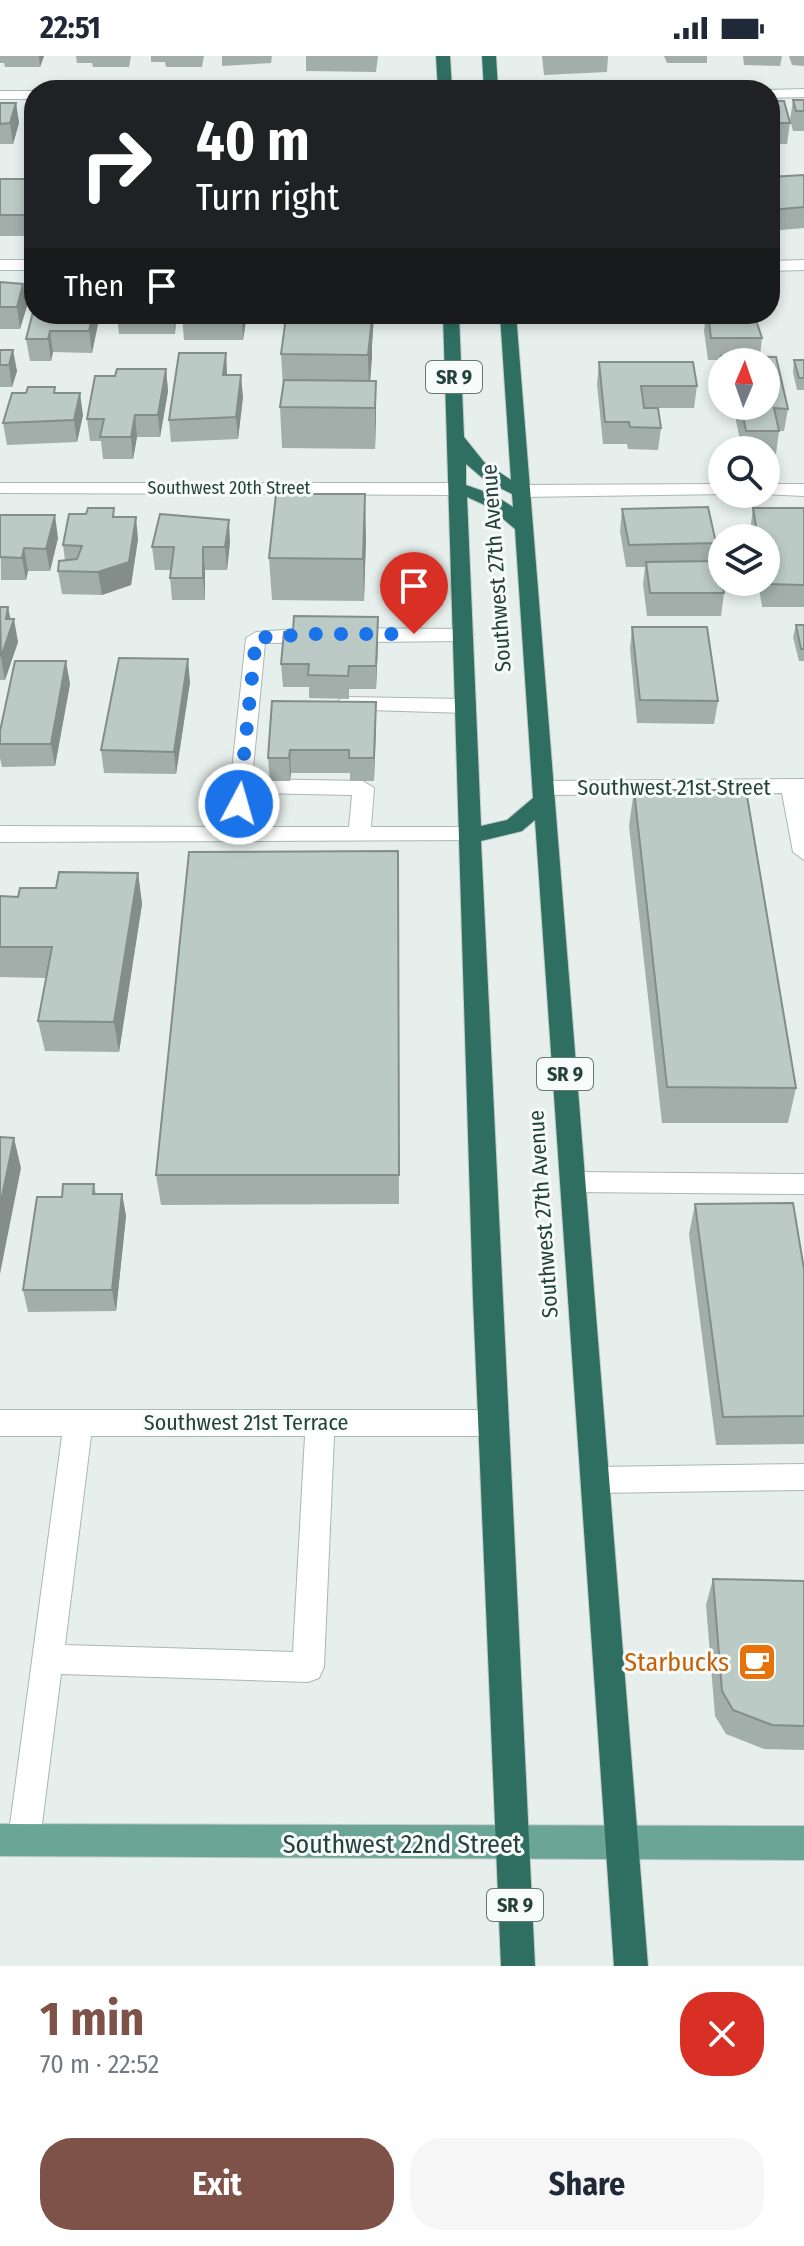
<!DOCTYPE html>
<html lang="en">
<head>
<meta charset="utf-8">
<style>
  body { margin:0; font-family:"Fira Sans Condensed",sans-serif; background:#f6f6f7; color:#1f2937; height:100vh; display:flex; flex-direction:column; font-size:30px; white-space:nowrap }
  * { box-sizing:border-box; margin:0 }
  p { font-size:26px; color:#747a83 }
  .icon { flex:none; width:44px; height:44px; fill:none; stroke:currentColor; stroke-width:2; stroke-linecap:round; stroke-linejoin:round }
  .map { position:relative; height:1910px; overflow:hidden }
  .drawer { display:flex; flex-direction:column; background:#fff; flex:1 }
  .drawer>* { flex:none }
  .guide { position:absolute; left:24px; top:24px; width:756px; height:244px; border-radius:32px; box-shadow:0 4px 12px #0003; background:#202124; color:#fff; overflow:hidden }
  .needle { width:52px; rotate:2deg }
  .fabs { position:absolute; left:708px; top:292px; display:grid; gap:16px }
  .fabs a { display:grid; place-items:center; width:72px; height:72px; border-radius:50%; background:#fff; box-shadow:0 4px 12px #0003; font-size:40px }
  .pin { position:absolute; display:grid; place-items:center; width:68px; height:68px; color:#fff; margin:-82px -34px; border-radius:50% 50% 50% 0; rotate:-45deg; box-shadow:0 0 8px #0007 }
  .pin .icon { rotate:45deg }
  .me { position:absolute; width:88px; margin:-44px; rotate:6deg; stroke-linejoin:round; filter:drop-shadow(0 0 6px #0008) }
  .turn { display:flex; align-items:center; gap:28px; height:168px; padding:0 40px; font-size:36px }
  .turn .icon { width:104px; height:104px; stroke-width:2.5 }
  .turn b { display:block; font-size:56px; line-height:68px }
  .then { display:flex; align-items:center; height:76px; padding:0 40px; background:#0003; gap:16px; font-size:30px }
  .round { display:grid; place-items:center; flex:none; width:84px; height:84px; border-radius:32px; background:#f6f6f7 }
  .head { display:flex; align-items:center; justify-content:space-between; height:136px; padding:0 40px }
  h1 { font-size:48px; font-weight:700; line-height:60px; color:#7f5249 }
  .primary-button { display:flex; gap:16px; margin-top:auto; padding:16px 40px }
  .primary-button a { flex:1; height:92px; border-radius:32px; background:#7f5249; color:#fff; font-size:32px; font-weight:700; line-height:92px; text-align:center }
  .primary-button a+a { background:#f6f6f7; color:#1f2937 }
  .status { display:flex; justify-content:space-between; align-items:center; height:56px; padding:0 40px; background:#fff; direction:ltr }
  .status svg { height:22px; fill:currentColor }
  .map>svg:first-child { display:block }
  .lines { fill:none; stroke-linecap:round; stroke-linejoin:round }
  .minor-casing { stroke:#a8b8b2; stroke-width:2 }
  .major-casing { stroke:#c2cac8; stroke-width:2 }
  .highway-casing { stroke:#c2cac8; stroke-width:2 }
  .minor { fill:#fff; fill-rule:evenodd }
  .major { fill:#6aa596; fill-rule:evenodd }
  .highway { fill:#2f6f62; fill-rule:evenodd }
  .wall { fill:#a1aea9 }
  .shaded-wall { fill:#838d89 }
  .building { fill:#bbcac4; stroke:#838d89; stroke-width:2 }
  .route { stroke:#1a73e8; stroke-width:14; stroke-dasharray:0 25.2 }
  .labels { text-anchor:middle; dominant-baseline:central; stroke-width:6; stroke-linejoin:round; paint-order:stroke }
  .far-street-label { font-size:18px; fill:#24423a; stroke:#f7fbf9 }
  .shield { fill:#f7fbf9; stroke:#637a73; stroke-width:2 }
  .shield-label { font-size:20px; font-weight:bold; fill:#24423a }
  .street-label { font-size:22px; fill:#24423a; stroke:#f7fbf9 }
  .near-food-label { font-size:26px; fill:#c56008; stroke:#f7fbf9; text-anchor:end }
  .near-street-label { font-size:26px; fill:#24423a; stroke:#f7fbf9 }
</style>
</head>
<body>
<div class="status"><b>22:51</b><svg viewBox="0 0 49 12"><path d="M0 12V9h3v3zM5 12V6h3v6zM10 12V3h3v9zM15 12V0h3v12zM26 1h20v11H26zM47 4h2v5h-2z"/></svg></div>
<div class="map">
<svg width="804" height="1910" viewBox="0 0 804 1910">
  <rect width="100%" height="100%" fill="#e6efeb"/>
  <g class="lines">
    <defs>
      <g id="minor">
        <path d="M804,33V41L770,42L769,34Z"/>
        <rect x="0" y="35" width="34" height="8"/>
        <rect x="0" y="204" width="34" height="10"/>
        <path d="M804,204V214L770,215V205Z"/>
        <path d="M0,427H459L468,433L459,439L0,437Z"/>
        <path d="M722,428V438H728L522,441L513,435L522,429Z"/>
        <path d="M766,428H804V440L760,438H766Z"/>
        <path d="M312,572L464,573L474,579L464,585L265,587L252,723L363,725L374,732L371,771H472L480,774L483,779L480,784L0,786V770L226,771L246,582L256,576ZM251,737L352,739L349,771H248Z"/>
        <path d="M344,641L466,643L476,650L466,657L337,653L334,648Z"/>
        <path d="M804,723V804L793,796L782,737L543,739L532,732L543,725Z"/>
        <path d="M573,1116L804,1118V1138L573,1136L564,1133L560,1126L564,1119Z"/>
        <path d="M0,1354H492L502,1358L506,1367L502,1376L492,1380H334L324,1611L319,1622L308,1626L61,1618L40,1784L36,1796L24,1800L12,1796L8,1784L62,1380H0ZM91,1380H305L293,1596L65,1589Z"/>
        <path d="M804,1408V1434L595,1437L585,1433L580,1424L585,1415L595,1411Z"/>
      </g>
      <path id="major" d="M0,1768L804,1770V1804L0,1800Z"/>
      <g id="highway">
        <path d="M436,0H450L452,34H438Z"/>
        <path d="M482,0H496L498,34H484Z"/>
        <path d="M443,258H459L464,381L484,406L511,424L500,258H516L648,1910H614L535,764L522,775L481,785L535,1910H501L473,1243ZM466,408L486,425L512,438L513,451L494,439L466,429ZM467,441L489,451L515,473L533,742L507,764L481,770Z"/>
      </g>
    </defs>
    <use href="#minor" class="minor-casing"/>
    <use href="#major" class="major-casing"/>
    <use href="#highway" class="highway-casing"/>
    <use href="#minor" class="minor"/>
    <use href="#major" class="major"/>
    <use href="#highway" class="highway"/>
  </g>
  <g class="wall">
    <path d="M0,0H44L40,11H5L4,7H0Z"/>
    <path d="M76,0H131L129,11H93L92,7H77Z"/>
    <path d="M151,0H204L202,11H166L165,6H151Z"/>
    <path d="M222,0H272L271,7L222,10Z"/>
    <path d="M306,0H378L376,16L306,15Z"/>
    <path d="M542,0H608L607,16L544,19Z"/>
    <path d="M664,0H707V7H667Z"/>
    <path d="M743,0H782L780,10L744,9Z"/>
    <path d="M789,0H804V10L792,9Z"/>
    <path d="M793,44H804V75H793L790,64Z"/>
    <path d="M770,45L790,67L787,88H770Z"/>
    <path d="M0,47H16L19,67L13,88H0Z"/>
    <path d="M804,119V172L770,175V121Z"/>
    <path d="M0,123H34L32,180H0Z"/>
    <path d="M0,226L23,228L27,250L20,273H0Z"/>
    <path d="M100,258L92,297L53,296L51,305H30L26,283Z"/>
    <path d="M113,258H176L175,278H119L117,259H113Z"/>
    <path d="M182,258H247L243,284H184Z"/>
    <path d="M289,258H374L370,325H376L375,393L282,392L280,351L283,332L281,298Z"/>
    <path d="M587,258H671L670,266H588Z"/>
    <path d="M706,258H754L762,282L760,300L788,353L784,375H779L776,398H766V394H742L733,350H766L722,306V343L718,322L720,304H708L704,275Z"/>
    <path d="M0,294L17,315L12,331H0Z"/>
    <path d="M226,297L227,319L243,341L238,383L171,386L169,364Z"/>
    <path d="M794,304H804V334H797L793,316Z"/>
    <path d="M599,306L697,330L694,352H644L661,372L658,394L628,393L627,388H603L597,328Z"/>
    <path d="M166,313L168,335L160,381H137L133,403H103L101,385H90L87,363L115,320Z"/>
    <path d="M56,337L83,359L77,386L7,389L3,367Z"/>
    <path d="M753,452H804V551H762L758,526H766V482H751L750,475Z"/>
    <path d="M622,453L716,487L714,505L724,537L721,560H647L643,528L645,511H626L620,475Z"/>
    <path d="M0,459L58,482L50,515H28L26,524H1Z"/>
    <path d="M116,461L138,483L131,529L102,539L62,538L58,515L65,504L63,489Z"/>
    <path d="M366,480L364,545L272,544L269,502Z"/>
    <path d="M230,486L227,514H205V544H172L170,522L171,514H155L152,491Z"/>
    <path d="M0,551L10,563L18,586L5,624H0Z"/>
    <path d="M796,569H804V605H799L793,581Z"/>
    <path d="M632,571L718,645L714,668L637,667L630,593Z"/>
    <path d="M378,584L376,633H349V643L309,642V631H283L281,608Z"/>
    <path d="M190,626L176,718L104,717L101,694Z"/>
    <path d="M70,628L55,710L2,711L0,702V675Z"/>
    <path d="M376,646L374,725H350V717H291L290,725H270L268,702Z"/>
    <path d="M634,734L796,1032L788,1067H662L629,770Z"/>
    <path d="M398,795L399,1148L161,1149L156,1119Z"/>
    <path d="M138,817L142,848L119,996L45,995L38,965L46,922L0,921V840L18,841Z"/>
    <path d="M94,1128L96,1138H122L126,1160L116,1255L28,1256L23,1234L62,1141Z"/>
    <path d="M695,1148L804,1213V1388L716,1389L689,1178Z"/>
    <path d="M713,1523L804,1525V1694L764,1693L726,1678L715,1660L706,1549Z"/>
  </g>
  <g class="shaded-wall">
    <path d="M39,0H44L40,11Z"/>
    <path d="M16,47L19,67L13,88L10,67Z"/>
    <path d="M34,139V172L32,180L29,159Z"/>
    <path d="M23,228L27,250L20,273L17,251Z"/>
    <path d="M93,258H100L92,297L89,275Z"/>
    <path d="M173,258H176L175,278Z"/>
    <path d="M243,258H247L243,284L242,263Z"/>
    <path d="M372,258H374L372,287Z"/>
    <path d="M372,262V302L369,339L368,299Z"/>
    <path d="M50,275L53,296L51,305L48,283Z"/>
    <path d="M13,294L17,315L12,331L9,309Z"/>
    <path d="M226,297L227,319H223Z"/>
    <path d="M166,313L168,335L160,381L158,359Z"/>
    <path d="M241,319L243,341L238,383L236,361Z"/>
    <path d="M376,325V365L375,393V352Z"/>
    <path d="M80,337L83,359L77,386L74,364Z"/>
    <path d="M135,359L137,381L133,403L131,381Z"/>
    <path d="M365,438L366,480L364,545L363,503Z"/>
    <path d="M55,459L58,482L50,515L46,493Z"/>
    <path d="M136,461L138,483L131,529L102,539L98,516Z"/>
    <path d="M229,464L230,486L227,514L225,491Z"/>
    <path d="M203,491L205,514V544L203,522Z"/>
    <path d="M24,492L28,515L26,524L22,502Z"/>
    <path d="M8,551L12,570L14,563L18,586L5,624L1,601Z"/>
    <path d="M378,561V584L376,633V610Z"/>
    <path d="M188,603L190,626L176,718L174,696Z"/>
    <path d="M66,605L70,628L55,710L51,688Z"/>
    <path d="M376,646V669L374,725V702Z"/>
    <path d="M290,694L291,717L290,725L289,702Z"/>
    <path d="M138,817L142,848L119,996L114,966Z"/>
    <path d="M14,1082L21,1112L0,1218V1150Z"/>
    <path d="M122,1138L126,1160L116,1255L112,1234Z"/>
  </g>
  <g class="building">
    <path d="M793,44H804V55H796Z"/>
    <path d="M770,45H784L790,67H770Z"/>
    <path d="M0,47H16L10,67L0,68Z"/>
    <path d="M804,119V151L770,154V121Z"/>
    <path d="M0,123H34V139L29,159H0Z"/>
    <path d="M0,226L23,228L17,251H0Z"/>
    <path d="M34,252V258H93L89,275H50L48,283H26Z"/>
    <path d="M182,258H243L242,263H182Z"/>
    <path d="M708,258H754L762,282H711Z"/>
    <path d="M286,261L372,262L368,299L281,298Z"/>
    <path d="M0,294H13L9,309H0Z"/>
    <path d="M179,297H226L223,319H241L236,361L169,364Z"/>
    <path d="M721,300L776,301L788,353L774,352L779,375H746L741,350H766V306H722V307Z"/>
    <path d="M794,304H804V322H799Z"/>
    <path d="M599,306H693L697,330H641L644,352H658L661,372L630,371L629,366H605Z"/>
    <path d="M117,313H166L158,359H135L131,381H100L104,363H87L95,320H115Z"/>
    <path d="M284,324L376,325L375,352L280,351Z"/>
    <path d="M28,331H55L54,337H80L74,364L3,367L12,337H26Z"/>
    <path d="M276,438H365L363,503L269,502Z"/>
    <path d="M708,451L716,487L629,489L622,453Z"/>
    <path d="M88,452H114L113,461H136L129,506L98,516L58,515L59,505L77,503L82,490L63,489L69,458H86Z"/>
    <path d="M753,452H804V529L766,528V482H758Z"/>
    <path d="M160,458L229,464L225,491H203V522H170L174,491H152Z"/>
    <path d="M0,459H55L46,493L24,492L22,502L0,501Z"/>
    <path d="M718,505L724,537H650L646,506Z"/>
    <path d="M0,551H8L6,563H14L1,601Z"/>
    <path d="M294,560L378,561L376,610H349L348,620L308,619L309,608H281L284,576L293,575Z"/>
    <path d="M796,569H804V593H801Z"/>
    <path d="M632,571H707L718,645L640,644Z"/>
    <path d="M119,602L188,603L174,696L101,694Z"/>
    <path d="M15,605H66L51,688H0V675Z"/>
    <path d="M272,645L376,646L374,702H349V694H290L289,702H268Z"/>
    <path d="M634,734H746L796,1032L667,1031Z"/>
    <path d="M398,795L399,1119H156L189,796Z"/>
    <path d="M59,816L138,817L114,966L38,965L52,891H0V840L18,841L20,832H56Z"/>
    <path d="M0,1081L14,1082L0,1150Z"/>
    <path d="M63,1128H94L93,1138H122L112,1234H23L37,1141H62Z"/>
    <path d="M793,1147L804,1213V1360L723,1361L695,1148Z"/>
    <path d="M713,1523L804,1525V1670L772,1669L733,1654L722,1635Z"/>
  </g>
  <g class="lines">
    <path class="route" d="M239,748L256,582L312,578H414"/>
  </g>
  <defs>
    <symbol id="cafe-square" viewBox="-11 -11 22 22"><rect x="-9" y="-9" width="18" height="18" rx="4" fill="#e8710a" stroke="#f7fbf9"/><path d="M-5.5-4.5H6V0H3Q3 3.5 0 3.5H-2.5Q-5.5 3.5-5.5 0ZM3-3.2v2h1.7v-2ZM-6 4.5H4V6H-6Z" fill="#fff"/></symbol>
  </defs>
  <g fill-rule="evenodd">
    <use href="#cafe-square" x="735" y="1584" width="44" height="44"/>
  </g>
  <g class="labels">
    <g class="far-street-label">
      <text x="229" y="432">Southwest 20th Street</text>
    </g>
    <g class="shield">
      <rect x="426" y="305" width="56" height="32" rx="6"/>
      <rect x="537" y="1002" width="56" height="32" rx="6"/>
      <rect x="487" y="1833" width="56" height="32" rx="6"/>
    </g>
    <g class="shield-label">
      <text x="454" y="321">SR 9</text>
      <text x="565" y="1018">SR 9</text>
      <text x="515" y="1849">SR 9</text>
    </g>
    <g class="street-label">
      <text transform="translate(496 512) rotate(-94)">Southwest 27th Avenue</text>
      <text x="674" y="731">Southwest 21st Street</text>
      <text transform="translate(543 1158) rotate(-94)">Southwest 27th Avenue</text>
      <text x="246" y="1366">Southwest 21st Terrace</text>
    </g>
    <g class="near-food-label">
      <text x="729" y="1606">Starbucks</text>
    </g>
    <g class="near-street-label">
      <text x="402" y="1788">Southwest 22nd Street</text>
    </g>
  </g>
</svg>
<div class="fabs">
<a><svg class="needle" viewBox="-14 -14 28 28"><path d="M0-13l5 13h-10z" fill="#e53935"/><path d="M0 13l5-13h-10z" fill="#747a83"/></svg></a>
<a><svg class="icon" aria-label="search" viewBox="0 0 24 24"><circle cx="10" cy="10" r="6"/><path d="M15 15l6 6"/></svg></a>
<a><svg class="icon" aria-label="layers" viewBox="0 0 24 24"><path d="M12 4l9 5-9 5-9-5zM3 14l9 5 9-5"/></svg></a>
</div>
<div class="pin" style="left:414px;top:578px;background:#d93025"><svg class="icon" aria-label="arrive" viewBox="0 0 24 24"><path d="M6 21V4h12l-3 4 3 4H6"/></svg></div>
<svg class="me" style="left:239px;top:748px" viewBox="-20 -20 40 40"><circle r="17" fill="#1a73e8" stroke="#fff" stroke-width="3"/><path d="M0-11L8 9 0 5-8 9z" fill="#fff"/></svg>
<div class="guide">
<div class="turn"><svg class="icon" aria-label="right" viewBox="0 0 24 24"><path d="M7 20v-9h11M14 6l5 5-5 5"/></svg><div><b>40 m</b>Turn right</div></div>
<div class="then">Then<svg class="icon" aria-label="arrive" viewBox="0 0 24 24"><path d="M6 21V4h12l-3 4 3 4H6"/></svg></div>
</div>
</div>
<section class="drawer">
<div class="head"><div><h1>1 min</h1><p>70 m · 22:52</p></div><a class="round" style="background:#d93025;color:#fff"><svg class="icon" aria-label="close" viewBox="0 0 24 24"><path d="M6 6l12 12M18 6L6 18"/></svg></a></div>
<div class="primary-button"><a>Exit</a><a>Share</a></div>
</section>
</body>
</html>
